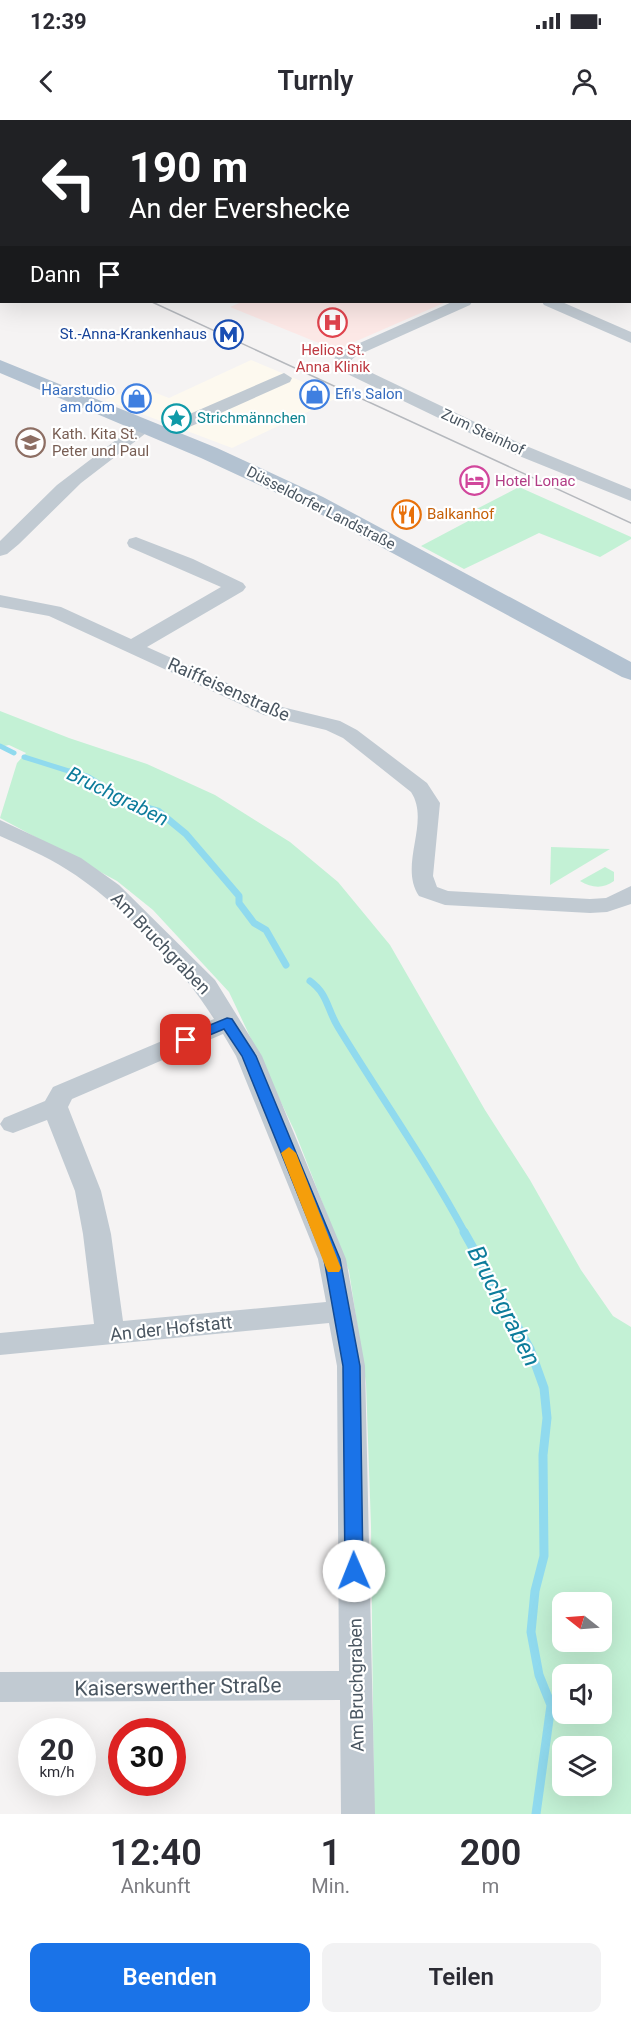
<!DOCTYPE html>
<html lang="de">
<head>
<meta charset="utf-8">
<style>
  body { margin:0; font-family:Roboto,sans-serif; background:#f2f2f3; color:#2b2b33; height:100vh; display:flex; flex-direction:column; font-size:22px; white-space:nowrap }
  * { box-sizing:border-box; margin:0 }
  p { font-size:20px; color:#7c7c81 }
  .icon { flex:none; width:33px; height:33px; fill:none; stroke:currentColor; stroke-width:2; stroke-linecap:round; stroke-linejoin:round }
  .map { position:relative; height:1694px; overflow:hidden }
  .drawer { display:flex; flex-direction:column; background:#fff; flex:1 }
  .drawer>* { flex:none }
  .banner { position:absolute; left:0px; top:0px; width:632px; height:183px; box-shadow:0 6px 24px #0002; background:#202124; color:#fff; overflow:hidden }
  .needle { width:39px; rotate:287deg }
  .controls { position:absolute; left:552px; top:1472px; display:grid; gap:12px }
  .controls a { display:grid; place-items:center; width:60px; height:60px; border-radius:12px; background:#fff; box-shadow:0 6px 24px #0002; font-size:30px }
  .speed { position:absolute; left:18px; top:1598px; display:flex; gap:12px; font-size:30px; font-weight:700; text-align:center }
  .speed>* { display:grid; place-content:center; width:78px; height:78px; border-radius:50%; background:#fff; box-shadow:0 6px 24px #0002; line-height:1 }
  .speed small { font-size:15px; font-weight:400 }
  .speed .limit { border:9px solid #d22; background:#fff; color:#111 }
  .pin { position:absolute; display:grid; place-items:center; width:51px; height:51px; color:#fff; margin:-26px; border-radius:12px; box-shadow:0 3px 9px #0006 }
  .me { position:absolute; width:66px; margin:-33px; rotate:359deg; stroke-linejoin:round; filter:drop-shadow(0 0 4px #0008) }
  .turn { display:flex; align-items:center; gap:21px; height:126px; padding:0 30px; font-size:27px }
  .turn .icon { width:78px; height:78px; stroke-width:2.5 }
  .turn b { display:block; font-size:42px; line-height:51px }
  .then { display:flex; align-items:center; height:57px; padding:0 30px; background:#0003; gap:12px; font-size:22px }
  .eta { display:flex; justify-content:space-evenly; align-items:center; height:102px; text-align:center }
  .eta b { font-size:36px; font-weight:600; line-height:42px }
  .cta { display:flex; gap:12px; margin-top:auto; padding:12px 30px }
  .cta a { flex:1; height:69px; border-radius:12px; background:#1a73e8; color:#fff; font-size:24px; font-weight:600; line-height:69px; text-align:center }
  .cta a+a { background:#f2f2f3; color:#2b2b33 }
  .status { display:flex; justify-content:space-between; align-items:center; height:42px; padding:0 30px; background:#fff; direction:ltr }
  .status svg { height:16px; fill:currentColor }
  header { display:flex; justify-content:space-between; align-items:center; height:78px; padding:0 30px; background:#fff; font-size:27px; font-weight:600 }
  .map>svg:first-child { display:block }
  .commercial { fill:#fdf9ef }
  .medical { fill:#fce8e6 }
  .green { fill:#c3f1d5; fill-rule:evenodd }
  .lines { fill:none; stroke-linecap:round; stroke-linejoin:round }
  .stream-far2 { stroke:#90daee; stroke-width:5 }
  .stream-far1 { stroke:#90daee; stroke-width:7 }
  .stream { stroke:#90daee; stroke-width:9 }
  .minor { fill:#c1cad2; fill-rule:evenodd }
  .major { fill:#b3c2d1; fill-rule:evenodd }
  .tram { stroke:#b5b8bd; stroke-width:1.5 }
  .route { fill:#1a73e8; stroke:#114b97; stroke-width:1.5 }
  .slow { fill:#f59e0b }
  .labels { text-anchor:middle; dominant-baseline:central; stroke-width:4.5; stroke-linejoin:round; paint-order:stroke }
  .far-transit-label { font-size:15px; fill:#164399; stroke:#fff; text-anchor:end }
  .far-health-label { font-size:15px; fill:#be3a42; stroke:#fff }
  .far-shop-label { font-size:15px; fill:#366cbe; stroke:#fff; text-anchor:end }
  .far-culture-label { font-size:15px; fill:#0d838f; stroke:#fff; text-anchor:start }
  .far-street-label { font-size:15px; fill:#4a5661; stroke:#fff }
  .far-education-label { font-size:15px; fill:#785e54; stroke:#fff; text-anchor:start }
  .far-hotel-label { font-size:15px; fill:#b23c85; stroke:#fff; text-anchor:start }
  .far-food-label { font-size:15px; fill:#c56008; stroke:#fff; text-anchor:start }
  .street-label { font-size:18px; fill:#4a5661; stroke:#fff }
  .water-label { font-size:20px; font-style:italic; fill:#0c7c9b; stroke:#fff }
  .near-street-label { font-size:21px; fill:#4a5661; stroke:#fff }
  .near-water-label { font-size:24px; font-style:italic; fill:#0c7c9b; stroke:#fff }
</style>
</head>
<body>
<div class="status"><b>12:39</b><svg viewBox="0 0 49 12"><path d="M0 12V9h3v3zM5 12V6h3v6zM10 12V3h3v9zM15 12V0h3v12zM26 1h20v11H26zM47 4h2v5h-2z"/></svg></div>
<header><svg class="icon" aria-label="back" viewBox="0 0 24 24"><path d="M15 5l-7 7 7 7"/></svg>Turnly<svg class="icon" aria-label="person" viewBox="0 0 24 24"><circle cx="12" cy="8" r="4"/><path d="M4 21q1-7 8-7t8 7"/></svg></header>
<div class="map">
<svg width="631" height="1694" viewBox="0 0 631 1694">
  <rect width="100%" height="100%" fill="#f5f3f3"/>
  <path class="commercial" d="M251,240L339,277L232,328L105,280L138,266L169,278Z"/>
  <path class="medical" d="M242,182H446L336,230L230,187Z"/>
  <g class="green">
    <path d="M519,367L631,417V419L600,437L539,413L464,449L421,426L472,399L465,395Z"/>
    <path d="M0,591L69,618L147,644L215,675L290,722L338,762L390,825L485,990L530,1060L581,1150L613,1196L631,1207V1694H374L371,1406L366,1263L349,1151L295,1012L229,872L153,790L117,761L0,698L17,643L26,633L9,625L0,627ZM562,1482H602V1521H562ZM562,1554H602V1593H562ZM562,1626H602V1665H562Z"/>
    <path d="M551,727L610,729L550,765Z"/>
    <path d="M605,747L614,752V761C603,769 592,768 580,761Z"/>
  </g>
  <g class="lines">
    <g class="stream-far2">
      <path d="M0,626L14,633"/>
      <path d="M24,637L75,653"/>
    </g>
    <g class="stream-far1">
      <path d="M70,652L87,657L130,683L158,691L186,714L239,776V783L254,803L266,810L286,845"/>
      <path d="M310,861C328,874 327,889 338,907C380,976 427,1042 465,1113"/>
    </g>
    <path class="stream" d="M464,1112L530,1229L544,1268L547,1298L543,1335L544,1436L535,1471L531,1512L539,1555L551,1585L536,1694"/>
    <g class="minor">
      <path d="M156,0H174L155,2Z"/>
      <rect x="0" y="27" width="2" height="8"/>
      <rect x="0" y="91" width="2" height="9"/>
      <path d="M452,182H472L470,185L356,236L349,242L519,323L631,369V381L507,331L335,248L333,244L335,237L344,230Z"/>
      <path d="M542,182H562L631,212V223L544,185Z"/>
      <path d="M284,253L292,258L290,262L167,317H155L152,313L155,309Z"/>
      <path d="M144,301L150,302L153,306L150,310L81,363L19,424L7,434L0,436V421L57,365L124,314L127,308Z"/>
      <path d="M136,417L193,439L243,463L246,467L243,471L147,527L278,586L340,601L357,610L427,663L440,683L433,756L437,767L448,771L590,779L606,778L631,766V784L607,792L590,793L445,785L419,776C398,745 431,702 411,672L343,618L326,610L264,595L49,496L0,487V475L61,487L131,519L221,467L129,427L127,423L129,419Z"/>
      <path d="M0,700L81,738L119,765L215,860L262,936L346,1139L365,1246L375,1694H341L340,1580L0,1582V1552L339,1551L337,1246L329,1203L0,1235V1213L94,1204L83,1114L75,1071L47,1000L13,1013L4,1010L0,1004L4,998L45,981L53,967L214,899C182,847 118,781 66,749C46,736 22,726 0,716ZM223,914L236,936L318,1139L326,1182L123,1201L111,1114L101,1071L68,987L72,979Z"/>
    </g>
    <path class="major" d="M0,240L217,328L323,377L631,542V560L622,557L307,387L201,338L0,253Z"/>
    <path class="tram" d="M152,182L631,403"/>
  </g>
  <path class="route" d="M227,898L232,899L256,936L340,1139L360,1246L363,1451L360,1457L354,1459L348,1457L345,1451L343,1246L324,1139L242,936L224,909L186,925L178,920L181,917Z"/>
  <path class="slow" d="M289,1027L296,1033L341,1148L339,1152H328L326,1148L281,1033Z"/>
  <defs>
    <symbol id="hospital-ring" viewBox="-11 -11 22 22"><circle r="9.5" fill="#fff" stroke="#e0444e" stroke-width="1.5"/><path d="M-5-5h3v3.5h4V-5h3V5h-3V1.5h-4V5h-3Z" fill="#e0444e"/></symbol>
    <symbol id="metro-ring" viewBox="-11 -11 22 22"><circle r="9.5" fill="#fff" stroke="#1a4fb4" stroke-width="1.5"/><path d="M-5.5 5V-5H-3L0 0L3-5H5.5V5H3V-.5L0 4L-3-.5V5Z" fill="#1a4fb4"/></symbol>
    <symbol id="shop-ring" viewBox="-11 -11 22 22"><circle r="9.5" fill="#fff" stroke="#3f7fe0" stroke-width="1.5"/><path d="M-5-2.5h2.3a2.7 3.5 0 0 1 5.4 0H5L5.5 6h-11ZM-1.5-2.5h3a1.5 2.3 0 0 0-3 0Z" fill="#3f7fe0"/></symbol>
    <symbol id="sight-ring" viewBox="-11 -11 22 22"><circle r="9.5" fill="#fff" stroke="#0f9aa8" stroke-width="1.5"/><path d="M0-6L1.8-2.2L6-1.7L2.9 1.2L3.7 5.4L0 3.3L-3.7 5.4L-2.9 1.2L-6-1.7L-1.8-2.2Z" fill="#0f9aa8"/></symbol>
    <symbol id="school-ring" viewBox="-11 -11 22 22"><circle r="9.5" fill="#fff" stroke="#8d6e63" stroke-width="1.5"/><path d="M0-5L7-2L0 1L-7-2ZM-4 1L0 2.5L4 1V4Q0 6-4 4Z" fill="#8d6e63"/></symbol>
    <symbol id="hotel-ring" viewBox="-11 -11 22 22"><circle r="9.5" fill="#fff" stroke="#d1479c" stroke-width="1.5"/><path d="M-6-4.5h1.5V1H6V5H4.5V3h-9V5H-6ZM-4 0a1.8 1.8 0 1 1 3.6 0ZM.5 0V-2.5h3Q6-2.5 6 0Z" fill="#d1479c"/></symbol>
    <symbol id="restaurant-ring" viewBox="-11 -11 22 22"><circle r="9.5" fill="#fff" stroke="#e8710a" stroke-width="1.5"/><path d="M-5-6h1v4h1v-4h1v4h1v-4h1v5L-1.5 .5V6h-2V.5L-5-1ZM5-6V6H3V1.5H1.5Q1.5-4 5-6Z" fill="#e8710a"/></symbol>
  </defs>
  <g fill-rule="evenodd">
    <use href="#hospital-ring" x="316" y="186" width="33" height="33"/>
    <use href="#metro-ring" x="212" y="198" width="33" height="33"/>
    <use href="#shop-ring" x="298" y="258" width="33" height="33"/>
    <use href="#shop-ring" x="120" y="262" width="33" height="33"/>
    <use href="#sight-ring" x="160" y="282" width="33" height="33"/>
    <use href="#school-ring" x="14" y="306" width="33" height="33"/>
    <use href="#hotel-ring" x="458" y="344" width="33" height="33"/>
    <use href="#restaurant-ring" x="390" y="378" width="33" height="33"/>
  </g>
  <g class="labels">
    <g class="far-transit-label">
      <text x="207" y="214">St.-Anna-Krankenhaus</text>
    </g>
    <g class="far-health-label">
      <text x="333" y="230">Helios St.<tspan x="333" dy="17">Anna Klinik</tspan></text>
    </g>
    <g class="far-shop-label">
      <text x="115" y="270">Haarstudio<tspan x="115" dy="17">am dom</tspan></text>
      <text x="335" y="274" text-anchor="start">Efi's Salon</text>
    </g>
    <g class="far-culture-label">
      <text x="197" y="298">Strichmännchen</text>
    </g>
    <g class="far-street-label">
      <text transform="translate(483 312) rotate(25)">Zum Steinhof</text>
      <text transform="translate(321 388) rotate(27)">Düsseldorfer Landstraße</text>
    </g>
    <g class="far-education-label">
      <text x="52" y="314">Kath. Kita St.<tspan x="52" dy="17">Peter und Paul</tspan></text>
    </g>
    <g class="far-hotel-label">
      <text x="495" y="361">Hotel Lonac</text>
    </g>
    <g class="far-food-label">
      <text x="427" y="394">Balkanhof</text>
    </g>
    <g class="street-label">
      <text transform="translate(229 569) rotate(24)">Raiffeisenstraße</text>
      <text transform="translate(161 823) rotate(46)">Am Bruchgraben</text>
      <text transform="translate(171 1208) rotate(-6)">An der Hofstatt</text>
      <text transform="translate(356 1565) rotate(-91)">Am Bruchgraben</text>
    </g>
    <g class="water-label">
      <text transform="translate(118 676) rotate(26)">Bruchgraben</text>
    </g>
    <g class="near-street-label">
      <text transform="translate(178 1567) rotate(-1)">Kaiserswerther Straße</text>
    </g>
    <g class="near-water-label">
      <text transform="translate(504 1186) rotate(63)">Bruchgraben</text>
    </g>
  </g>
</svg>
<div class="controls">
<a><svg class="needle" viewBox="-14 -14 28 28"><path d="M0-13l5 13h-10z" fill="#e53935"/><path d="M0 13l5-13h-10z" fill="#7c7c81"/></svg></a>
<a><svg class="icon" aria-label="sound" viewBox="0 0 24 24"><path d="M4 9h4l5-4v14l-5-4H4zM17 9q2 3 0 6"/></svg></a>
<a><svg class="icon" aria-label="layers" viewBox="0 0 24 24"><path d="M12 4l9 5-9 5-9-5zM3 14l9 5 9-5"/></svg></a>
</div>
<div class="speed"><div>20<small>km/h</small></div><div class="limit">30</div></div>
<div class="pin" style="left:186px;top:920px;background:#d93025"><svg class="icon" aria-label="arrive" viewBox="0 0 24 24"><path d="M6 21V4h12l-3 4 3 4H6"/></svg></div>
<svg class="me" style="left:354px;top:1451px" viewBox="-20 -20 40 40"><circle r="19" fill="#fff"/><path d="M0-13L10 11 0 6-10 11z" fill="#1a73e8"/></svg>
<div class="banner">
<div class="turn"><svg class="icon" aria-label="left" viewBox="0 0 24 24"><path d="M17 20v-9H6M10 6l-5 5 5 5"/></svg><div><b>190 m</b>An der Evershecke</div></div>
<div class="then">Dann<svg class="icon" aria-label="arrive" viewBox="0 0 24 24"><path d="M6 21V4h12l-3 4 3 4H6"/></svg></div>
</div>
</div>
<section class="drawer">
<div class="eta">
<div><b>12:40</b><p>Ankunft</p></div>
<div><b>1</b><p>Min.</p></div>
<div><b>200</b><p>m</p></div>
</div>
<div class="cta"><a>Beenden</a><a>Teilen</a></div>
</section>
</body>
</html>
